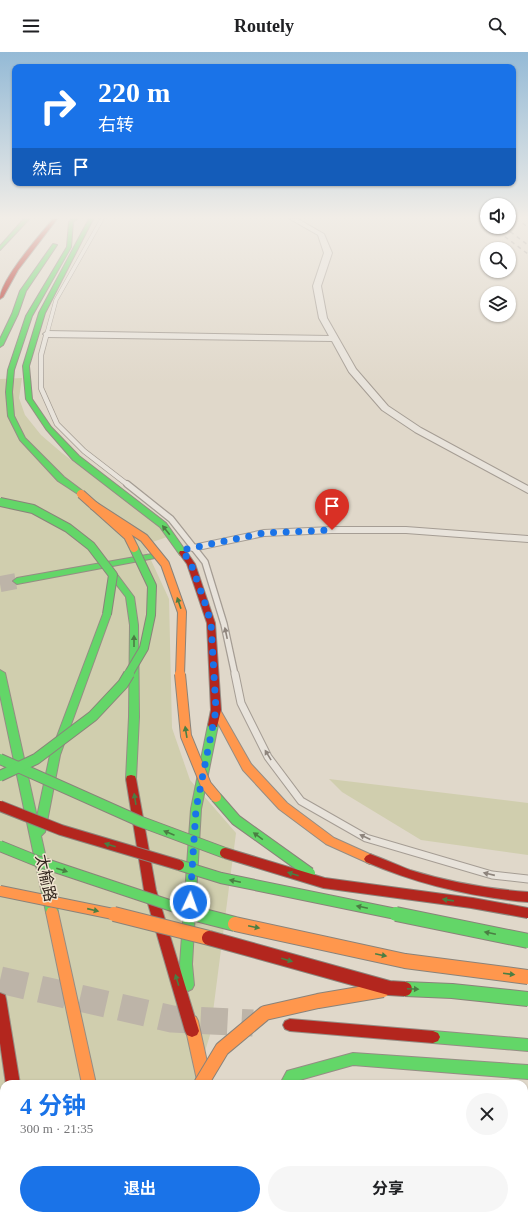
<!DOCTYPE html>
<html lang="zh">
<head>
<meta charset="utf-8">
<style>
  body { margin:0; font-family:"Times New Roman","Noto Sans SC",serif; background:#f6f6f6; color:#202124; height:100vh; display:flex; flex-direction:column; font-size:15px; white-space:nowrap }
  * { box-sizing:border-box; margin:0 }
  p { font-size:13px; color:#757577 }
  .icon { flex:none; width:22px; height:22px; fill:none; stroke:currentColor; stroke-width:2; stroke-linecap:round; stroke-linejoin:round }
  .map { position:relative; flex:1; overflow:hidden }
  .drawer { position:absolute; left:0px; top:1028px; width:528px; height:140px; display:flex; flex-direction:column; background:#fff; border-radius:12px 12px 0 0; box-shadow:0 1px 3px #0004 }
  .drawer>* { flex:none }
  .top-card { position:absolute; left:12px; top:12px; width:504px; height:122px; border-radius:8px; box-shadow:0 1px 3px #0004; background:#1a73e8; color:#fff; overflow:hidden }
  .controls { position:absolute; left:480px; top:146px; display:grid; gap:8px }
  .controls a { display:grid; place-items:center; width:36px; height:36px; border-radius:50%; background:#fff; box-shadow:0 1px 3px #0004; font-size:20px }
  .pin { position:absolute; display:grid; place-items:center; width:34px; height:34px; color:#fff; margin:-41px -17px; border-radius:50% 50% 50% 0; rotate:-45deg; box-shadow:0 0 4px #0007 }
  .pin .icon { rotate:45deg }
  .me { position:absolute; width:44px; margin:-22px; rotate:3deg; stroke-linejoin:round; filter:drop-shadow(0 0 3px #0008) }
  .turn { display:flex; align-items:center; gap:14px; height:84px; padding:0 20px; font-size:18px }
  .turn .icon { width:52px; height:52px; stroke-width:2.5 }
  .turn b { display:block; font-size:28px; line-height:34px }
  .then { display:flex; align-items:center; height:38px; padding:0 20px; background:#0003; gap:8px; font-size:15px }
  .round { display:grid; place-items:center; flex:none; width:42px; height:42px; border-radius:21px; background:#f6f6f6 }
  .overview { display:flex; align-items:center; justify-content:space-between; height:68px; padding:0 20px }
  h1 { font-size:24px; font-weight:700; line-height:30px; color:#1a73e8 }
  .cta { display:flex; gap:8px; margin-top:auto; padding:8px 20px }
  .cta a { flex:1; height:46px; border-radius:24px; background:#1a73e8; color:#fff; font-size:16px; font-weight:700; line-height:46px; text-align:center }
  .cta a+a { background:#f6f6f6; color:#202124 }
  header { display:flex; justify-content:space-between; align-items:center; height:52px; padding:0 20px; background:#fff; font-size:18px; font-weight:700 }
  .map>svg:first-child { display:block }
  .green { fill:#d0ceae }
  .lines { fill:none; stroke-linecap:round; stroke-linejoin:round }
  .secondary-tunnel-far1 { stroke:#bdb4a8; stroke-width:16; stroke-dasharray:16 8; stroke-linecap:butt }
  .secondary-tunnel { stroke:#bdb4a8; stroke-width:27; stroke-dasharray:27 14; stroke-linecap:butt }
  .lane-far3-casing { stroke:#a59d94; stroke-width:4.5 }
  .lane-far2-casing { stroke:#a59d94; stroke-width:6 }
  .lane-far1-casing { stroke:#a59d94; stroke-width:8 }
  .lane-casing { stroke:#a59d94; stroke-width:9 }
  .street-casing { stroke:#a59d94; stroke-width:2 }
  .fast-casing { stroke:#958d84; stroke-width:2 }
  .slow-casing { stroke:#958d84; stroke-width:2 }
  .jam-casing { stroke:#958d84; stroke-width:2 }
  .lane-far3 { stroke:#e8e3db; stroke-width:3.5 }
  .lane-far2 { stroke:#e8e3db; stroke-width:4.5 }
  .lane-far1 { stroke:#e8e3db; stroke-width:5.5 }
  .lane { stroke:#e8e3db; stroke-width:7 }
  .street { fill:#e8e3db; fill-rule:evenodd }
  .fast { fill:#63d668; fill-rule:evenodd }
  .slow { fill:#ff974d; fill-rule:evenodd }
  .jam { fill:#b3261e; fill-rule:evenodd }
  .rail { stroke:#a7a29c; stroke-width:1.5; stroke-dasharray:4 4; stroke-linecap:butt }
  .fast-bridge-far2-casing { stroke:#8a837a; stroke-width:10; stroke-linecap:butt }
  .fast-bridge-far1-casing { stroke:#8a837a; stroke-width:12; stroke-linecap:butt }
  .fast-bridge-casing { stroke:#8a837a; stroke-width:16; stroke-linecap:butt }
  .slow-bridge-far2-casing { stroke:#8a837a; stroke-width:10; stroke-linecap:butt }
  .slow-bridge-far1-casing { stroke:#8a837a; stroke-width:12; stroke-linecap:butt }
  .slow-bridge-casing { stroke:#8a837a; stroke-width:16; stroke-linecap:butt }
  .jam-bridge-far1-casing { stroke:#8a837a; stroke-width:12; stroke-linecap:butt }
  .jam-bridge-casing { stroke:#8a837a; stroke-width:16; stroke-linecap:butt }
  .fast-bridge-far2 { stroke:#63d668; stroke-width:8 }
  .fast-bridge-far1 { stroke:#63d668; stroke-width:10 }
  .fast-bridge { stroke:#63d668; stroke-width:14 }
  .slow-bridge-far2 { stroke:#ff974d; stroke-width:8 }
  .slow-bridge-far1 { stroke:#ff974d; stroke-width:10 }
  .slow-bridge { stroke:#ff974d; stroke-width:14 }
  .jam-bridge-far1 { stroke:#b3261e; stroke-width:10 }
  .jam-bridge { stroke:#b3261e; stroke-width:14 }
  .oneway { fill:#4a7e43 }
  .oneway2 { fill:#8d847c }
  .route { stroke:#1a73e8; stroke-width:7; stroke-dasharray:0 12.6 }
  .labels { text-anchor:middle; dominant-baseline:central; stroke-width:3; stroke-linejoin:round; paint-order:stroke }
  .near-street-label { font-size:16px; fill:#32261e; stroke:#f1e5d1 }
</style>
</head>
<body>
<header><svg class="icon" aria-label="menu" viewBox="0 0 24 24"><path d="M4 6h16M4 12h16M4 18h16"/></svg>Routely<svg class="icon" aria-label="search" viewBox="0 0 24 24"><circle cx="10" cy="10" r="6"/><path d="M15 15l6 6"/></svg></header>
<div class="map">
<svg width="528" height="1168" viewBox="0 0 528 1168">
  <rect width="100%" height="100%" fill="#e0d8ca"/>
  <g class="green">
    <path d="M22,326L19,346L25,363L41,383L62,401L159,474L167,485L144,493L169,547L172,676L190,728L236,781L210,983L195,1032H4V1095L1,1094L0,1099V327Z"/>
    <path d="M329,727L528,751V803L421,788L342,740Z"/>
  </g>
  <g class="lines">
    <path class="secondary-tunnel-far1" d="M0,532L17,529"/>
    <path class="secondary-tunnel" d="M0,928L172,967L253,971"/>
    <defs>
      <path id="lane-far3" d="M46,285L56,248L102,167"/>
      <path id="lane-far2" d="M46,284L41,303V336L57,372L84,399L128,433"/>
      <path id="lane-far1" d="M127,432L171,467L205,510L224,572L235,623"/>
      <path id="lane" d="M235,622L241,651L268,705L301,749L366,786L492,823L528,827"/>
      <g id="street">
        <path d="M290,167H298L324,182L332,201L321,234L327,266L356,317L388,354L421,376L528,434V441L415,380L382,358L349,320L332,289L47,285L43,282L47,279L329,284L319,266L313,234L324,201L318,183Z"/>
        <path d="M332,475H406L528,484V490L406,481H332L264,484L193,499L189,498L187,496L189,494L193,493L264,478Z"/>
      </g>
      <g id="fast">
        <path d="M24,167H29L0,198V194Z"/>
        <path d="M72,167H77L73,170L71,195L32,264L14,318L12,340L14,364L25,386L64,425L84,440V444H81L58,429L20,388L8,364L6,340L8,318L26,264L67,195L69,170Z"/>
        <path d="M89,167H93L45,261L29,314L32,347L51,375L79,404L166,471L187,501L186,503H180L160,475L73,408L46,377L26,347L23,314L39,261Z"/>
        <path d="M53,192L57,193L26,239L18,262L3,293L0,295V287L12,262L20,239Z"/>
        <path d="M152,502L156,504L155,506L17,532L13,529L17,526Z"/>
        <path d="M113,520L116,521L134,545L138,573L139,665L136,727L135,730L131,731L127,730L126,727L129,665L130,573L126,545L109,523Z"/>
        <path d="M107,559L111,562L60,703L45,780L41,784L58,860L56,864L52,865L48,864L46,860L0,643V618L5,621L37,765L50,703L103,562Z"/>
        <path d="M213,669L217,671L218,673L201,757L192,912L194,933L192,937L188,939L184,937L182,933L180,912L191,757L208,673L209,671Z"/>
        <path d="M433,979L528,987V999L433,991L428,989L426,985L428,981Z"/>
        <path d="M353,1001L528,1013V1027L353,1013L296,1029L295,1032H280L287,1019Z"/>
        <path d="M215,1164H231L230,1168H214Z"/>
      </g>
      <g id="slow">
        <path d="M216,655L219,656L251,712L287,751L334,786L374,804L376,807L374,810L370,812L366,810L326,792L279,757L243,718L211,658L213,656Z"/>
        <path d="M52,855L56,856L58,860L96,1032H82L46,860L48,856Z"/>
        <path d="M191,963L196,965L198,969L211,1028L209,1032H199L197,1028L184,969L186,965Z"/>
        <rect x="25" y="1164" width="16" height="4"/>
        <path d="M108,1164H124L125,1168H109Z"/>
        <rect x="177" y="1164" width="16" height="4"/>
      </g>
      <g id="jam">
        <path d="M53,167H57L18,218L3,245L0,247C0,228 40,183 53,167Z"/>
        <path d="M180,499H186L195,512L215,571L221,658L217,675H209L208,673L211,658L207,571L187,512L179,501Z"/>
        <path d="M131,723L135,724L136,727L156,838L199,979L197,983L192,985L187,983L185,979L144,838L126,727L127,724Z"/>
        <path d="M370,802C384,807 397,813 410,818C449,830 488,837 528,840V850C471,845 418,832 366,810L364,807L366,804Z"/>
        <path d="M0,941L5,943L6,947L20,1032H6L0,991Z"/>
        <path d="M290,967L433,979L438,981L440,985L438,989L433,991L290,979L285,977L283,973L285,969Z"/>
        <path d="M231,1164H247L248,1168H232Z"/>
      </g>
    </defs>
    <use href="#lane-far3" class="lane-far3-casing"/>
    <use href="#lane-far2" class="lane-far2-casing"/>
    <use href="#lane-far1" class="lane-far1-casing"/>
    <use href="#lane" class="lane-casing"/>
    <use href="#street" class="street-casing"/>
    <use href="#fast" class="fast-casing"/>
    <use href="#slow" class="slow-casing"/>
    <use href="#jam" class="jam-casing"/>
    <use href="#lane-far3" class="lane-far3"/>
    <use href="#lane-far2" class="lane-far2"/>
    <use href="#lane-far1" class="lane-far1"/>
    <use href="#lane" class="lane"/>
    <use href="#street" class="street"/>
    <use href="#fast" class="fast"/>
    <use href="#slow" class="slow"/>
    <use href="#jam" class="jam"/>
    <g class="rail">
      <path d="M482,167L487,171"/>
      <path d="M516,167L528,175"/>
      <path d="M492,175L528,202"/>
      <path d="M504,175L528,193"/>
    </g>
    <defs>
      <g id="fast-bridge-far2">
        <path d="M0,450L33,457L68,476L91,494L113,523L107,562"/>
        <path d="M128,623L144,596L151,563L152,534L134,496"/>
      </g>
      <g id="fast-bridge-far1">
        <path d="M0,707L139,769L225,801"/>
        <path d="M0,724L36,707L93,664L123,632L129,622"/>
        <path d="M216,745L236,768L310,821"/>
        <path d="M0,794L37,809L199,863"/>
        <path d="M179,813L221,826L401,863"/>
      </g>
      <g id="fast-bridge">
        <path d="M196,862L235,872"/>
        <path d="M396,862L528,889"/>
        <path d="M405,937L452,939L528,947"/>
      </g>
      <g id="slow-bridge-far2">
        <path d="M81,442L128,484L134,496"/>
        <path d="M93,453L144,486L165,512L182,560L180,623"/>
      </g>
      <g id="slow-bridge-far1">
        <path d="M180,622L186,684L206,733L216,745"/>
        <path d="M0,839L118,863"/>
      </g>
      <g id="slow-bridge">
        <path d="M114,862L209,886"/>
        <path d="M235,872L405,909L528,925"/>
        <path d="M201,1032L222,997L265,961L318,949L383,938"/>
      </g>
      <g id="jam-bridge-far1">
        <path d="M0,754L61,778L179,813"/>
        <path d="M225,801L324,831L472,851L528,861"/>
      </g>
      <path id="jam-bridge" d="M209,886L389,936L405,937"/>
    </defs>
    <use href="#fast-bridge-far2" class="fast-bridge-far2-casing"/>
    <use href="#fast-bridge-far1" class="fast-bridge-far1-casing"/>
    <use href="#fast-bridge" class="fast-bridge-casing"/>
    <use href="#slow-bridge-far2" class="slow-bridge-far2-casing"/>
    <use href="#slow-bridge-far1" class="slow-bridge-far1-casing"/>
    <use href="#slow-bridge" class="slow-bridge-casing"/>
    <use href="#jam-bridge-far1" class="jam-bridge-far1-casing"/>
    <use href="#jam-bridge" class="jam-bridge-casing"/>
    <use href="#fast-bridge-far2" class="fast-bridge-far2"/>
    <use href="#fast-bridge-far1" class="fast-bridge-far1"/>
    <use href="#fast-bridge" class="fast-bridge"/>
    <use href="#slow-bridge-far2" class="slow-bridge-far2"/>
    <use href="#slow-bridge-far1" class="slow-bridge-far1"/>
    <use href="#slow-bridge" class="slow-bridge"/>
    <use href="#jam-bridge-far1" class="jam-bridge-far1"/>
    <use href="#jam-bridge" class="jam-bridge"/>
  </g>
  <defs><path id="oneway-solid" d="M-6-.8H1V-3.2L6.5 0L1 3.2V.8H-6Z"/></defs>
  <g class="oneway">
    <use href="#oneway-solid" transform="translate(166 478) rotate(-129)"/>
    <use href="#oneway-solid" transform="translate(179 551) rotate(-109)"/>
    <use href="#oneway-solid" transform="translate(134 589) rotate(-90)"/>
    <use href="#oneway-solid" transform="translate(186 680) rotate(-99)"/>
    <use href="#oneway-solid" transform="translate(135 747) rotate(-99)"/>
    <use href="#oneway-solid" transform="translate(169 781) rotate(-157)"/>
    <use href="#oneway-solid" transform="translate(258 784) rotate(-144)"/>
    <use href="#oneway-solid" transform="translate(110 793) rotate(-163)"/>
    <use href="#oneway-solid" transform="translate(62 818) rotate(18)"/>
    <use href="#oneway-solid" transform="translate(293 822) rotate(-163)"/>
    <use href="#oneway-solid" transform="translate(235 829) rotate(-168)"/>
    <use href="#oneway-solid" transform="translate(448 848) rotate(-172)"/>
    <use href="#oneway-solid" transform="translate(362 855) rotate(-168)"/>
    <use href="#oneway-solid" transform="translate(93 858) rotate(13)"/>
    <use href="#oneway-solid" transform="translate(254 875) rotate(12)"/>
    <use href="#oneway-solid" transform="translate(490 881) rotate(-168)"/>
    <use href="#oneway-solid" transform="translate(381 903) rotate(12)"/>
    <use href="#oneway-solid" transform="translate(287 908) rotate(16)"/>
    <use href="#oneway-solid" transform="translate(509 922) rotate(7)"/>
    <use href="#oneway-solid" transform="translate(177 928) rotate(-107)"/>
    <use href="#oneway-solid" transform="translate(413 937) rotate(2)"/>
  </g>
  <g class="oneway2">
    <use href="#oneway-solid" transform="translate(226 581) rotate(-102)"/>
    <use href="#oneway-solid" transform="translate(268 703) rotate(-121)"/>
    <use href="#oneway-solid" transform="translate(365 785) rotate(-155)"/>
    <use href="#oneway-solid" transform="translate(489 822) rotate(-167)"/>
  </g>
  <linearGradient id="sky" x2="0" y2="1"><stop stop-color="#94bad6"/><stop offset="0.5" stop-color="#f1ede7"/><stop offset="1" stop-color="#f1ede7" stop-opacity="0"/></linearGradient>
  <rect width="528" height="331" fill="url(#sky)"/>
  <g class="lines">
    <path class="route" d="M190,850L196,757L216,658L211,571L204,548L191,512L182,498L264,481L332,478"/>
  </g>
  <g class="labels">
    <g class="near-street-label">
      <text transform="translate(46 826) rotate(78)">太榆路</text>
    </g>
  </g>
</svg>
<div class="controls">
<a><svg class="icon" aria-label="sound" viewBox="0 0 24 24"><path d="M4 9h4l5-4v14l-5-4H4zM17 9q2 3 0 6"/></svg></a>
<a><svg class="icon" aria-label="search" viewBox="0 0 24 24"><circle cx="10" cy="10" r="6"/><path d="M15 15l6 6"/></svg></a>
<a><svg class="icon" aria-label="layers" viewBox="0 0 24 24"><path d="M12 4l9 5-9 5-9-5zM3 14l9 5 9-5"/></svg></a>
</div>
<div class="pin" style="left:332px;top:478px;background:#d93025"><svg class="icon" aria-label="arrive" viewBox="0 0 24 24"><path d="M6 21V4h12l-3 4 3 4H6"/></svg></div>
<svg class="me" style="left:190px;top:850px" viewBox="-20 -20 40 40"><circle r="17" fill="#1a73e8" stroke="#fff" stroke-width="3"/><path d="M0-11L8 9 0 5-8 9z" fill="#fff"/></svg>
<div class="top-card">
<div class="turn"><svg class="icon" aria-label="right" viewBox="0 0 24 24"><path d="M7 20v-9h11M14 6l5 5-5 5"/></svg><div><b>220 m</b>右转</div></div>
<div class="then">然后<svg class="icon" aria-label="arrive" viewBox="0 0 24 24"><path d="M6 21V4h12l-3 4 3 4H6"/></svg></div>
</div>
<section class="drawer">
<div class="overview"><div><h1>4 分钟</h1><p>300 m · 21:35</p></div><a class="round"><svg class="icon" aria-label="close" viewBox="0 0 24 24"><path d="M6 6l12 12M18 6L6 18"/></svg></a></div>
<div class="cta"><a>退出</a><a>分享</a></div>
</section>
</div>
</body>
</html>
